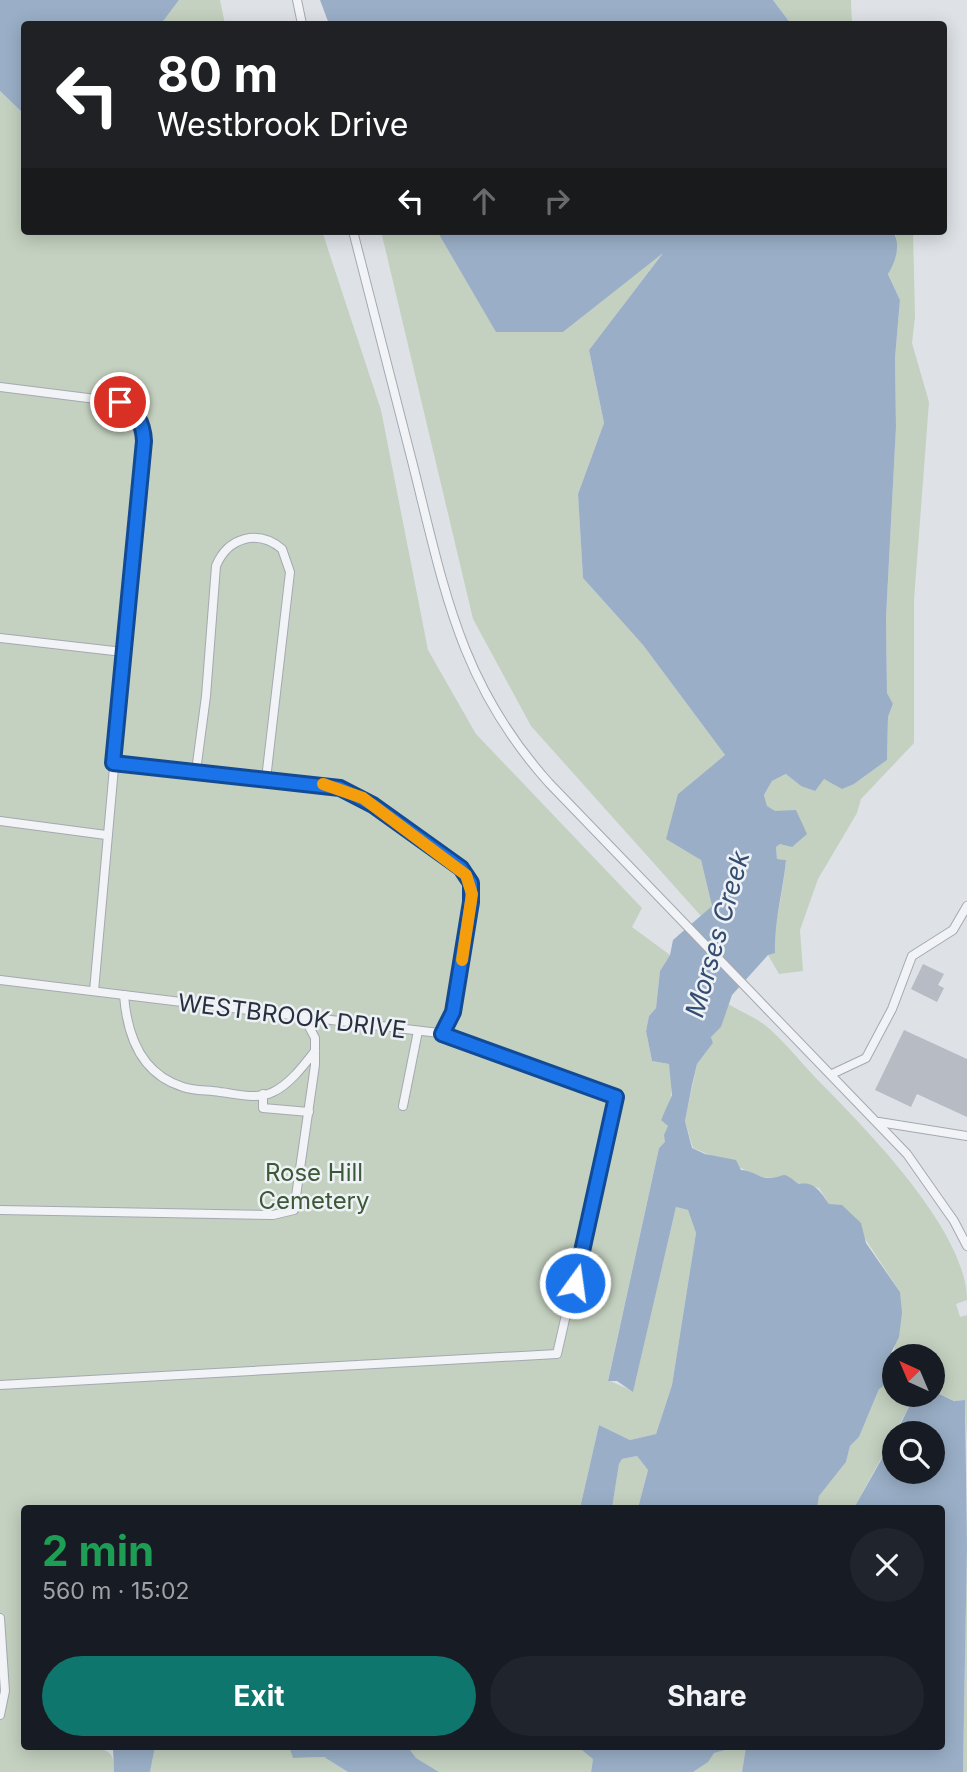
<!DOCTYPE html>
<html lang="en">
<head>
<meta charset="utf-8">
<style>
  body { margin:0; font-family:Inter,sans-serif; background:#20242c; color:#f1f3f6; height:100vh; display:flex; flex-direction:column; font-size:26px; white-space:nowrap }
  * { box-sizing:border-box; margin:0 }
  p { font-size:23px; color:#9ea1a6 }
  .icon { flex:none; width:38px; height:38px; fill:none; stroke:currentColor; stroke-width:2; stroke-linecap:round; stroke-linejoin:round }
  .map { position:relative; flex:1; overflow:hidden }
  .side { position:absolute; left:21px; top:1505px; width:924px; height:245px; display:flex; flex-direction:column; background:#171b24; border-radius:7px; box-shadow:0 4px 18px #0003 }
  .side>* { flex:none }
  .top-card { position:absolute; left:21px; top:21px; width:926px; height:214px; border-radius:7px; box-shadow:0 4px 18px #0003; background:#202124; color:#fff; overflow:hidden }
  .needle { width:46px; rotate:316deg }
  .buttons { position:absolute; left:882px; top:1344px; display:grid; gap:14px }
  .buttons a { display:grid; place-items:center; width:63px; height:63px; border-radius:50%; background:#171b24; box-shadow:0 4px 18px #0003; font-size:35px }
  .pin { position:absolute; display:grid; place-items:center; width:60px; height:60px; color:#fff; margin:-30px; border:4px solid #fff; border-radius:50%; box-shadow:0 2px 7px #0007 }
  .me { position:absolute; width:77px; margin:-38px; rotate:14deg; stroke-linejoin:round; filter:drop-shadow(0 0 5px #0008) }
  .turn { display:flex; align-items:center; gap:24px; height:147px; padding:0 21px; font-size:32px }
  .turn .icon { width:91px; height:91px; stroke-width:2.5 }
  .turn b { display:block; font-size:49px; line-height:60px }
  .lanes { display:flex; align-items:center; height:66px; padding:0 21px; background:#0003; justify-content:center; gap:35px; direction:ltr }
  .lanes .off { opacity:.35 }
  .round { display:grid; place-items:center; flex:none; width:74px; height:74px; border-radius:37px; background:#20242c }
  .overview { display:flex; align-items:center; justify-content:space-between; height:119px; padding:0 21px }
  h1 { font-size:42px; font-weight:700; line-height:52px; color:#1e9e55 }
  .button { display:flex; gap:14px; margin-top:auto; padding:14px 21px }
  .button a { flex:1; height:80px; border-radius:42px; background:#0f766e; color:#fff; font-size:28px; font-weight:700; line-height:80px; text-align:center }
  .button a+a { background:#20242c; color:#f1f3f6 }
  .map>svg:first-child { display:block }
  .green { fill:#c4d1c0 }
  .water { fill:#9aafc7 }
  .building { fill:#b6bbc4 }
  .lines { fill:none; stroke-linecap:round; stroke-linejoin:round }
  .service-casing { stroke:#a4a9b1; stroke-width:10 }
  .service { stroke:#f1f3f6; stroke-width:8 }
  .route-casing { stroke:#114b97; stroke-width:18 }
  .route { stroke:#1a73e8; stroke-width:12 }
  .slow { stroke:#f59e0b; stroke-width:12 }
  .labels { text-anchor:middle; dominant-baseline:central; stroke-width:5; stroke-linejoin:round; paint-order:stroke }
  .street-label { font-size:24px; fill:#28303e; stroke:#eef1f5 }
  .park-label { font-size:24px; fill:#3c5936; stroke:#eef1f5 }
  .water-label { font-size:26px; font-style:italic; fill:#334d71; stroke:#eef1f5 }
</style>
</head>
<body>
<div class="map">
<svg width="967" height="1772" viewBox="0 0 967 1772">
  <rect width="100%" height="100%" fill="#dee2e7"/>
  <g class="green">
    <path d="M179,0H220L225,24H161Z"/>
    <path d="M773,0H851L852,24H791Z"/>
    <path d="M0,91L24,114V231H322L381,410L428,650L476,734L642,908L632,927L670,955L660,971L656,1008L649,1016L646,1031L652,1061L669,1064C674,1085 673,1101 661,1119L668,1126L666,1142L659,1148L608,1380L633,1391L676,1207L688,1210L696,1233L672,1385L656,1434L630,1440L599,1425L580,1508H24V1746C45,1747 92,1741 108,1752C114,1756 114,1765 114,1772H0Z"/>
    <path d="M381,231H437L497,332H563L665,250L589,350L604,423L578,494L583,578L643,645L725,755L678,794L701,860L712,906L701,916L531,726L473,619Z"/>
    <path d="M893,231H913L915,317L912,343L929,402L914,600V743L861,799L857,813L818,879L800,930L803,971L779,974L768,955C776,923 783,893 786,860L777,859L776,847L780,844L775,812L767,806L764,795L772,781L787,774L801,786L823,779L854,784L887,760L888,717L893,705L887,693L886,618L896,427L895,358L900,300L888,273L896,236Z"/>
    <path d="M728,1004C740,1011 754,1017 765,1025C782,1039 798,1059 813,1075C861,1124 967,1229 967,1300L956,1304L960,1317L967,1315V1442L965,1400L955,1401L933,1391V1356H894V1395H905L911,1403L854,1508H817L819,1496L846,1462L850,1446L859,1437L879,1389L882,1371L894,1352L900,1292L862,1234L829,1204L819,1188L800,1184L793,1180L762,1177L693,1148L685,1121L687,1111L697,1064L713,1043L711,1037L721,1027Z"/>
    <path d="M637,1456L648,1470L638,1508H612L619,1464L622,1459Z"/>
    <path d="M967,1546V1772H963Z"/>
    <path d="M289,1746L293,1758L324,1757L348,1772H150L155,1747Z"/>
    <path d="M408,1747H582L593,1759L591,1772H439L416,1758Z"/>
    <path d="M726,1747H746L742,1772H693L707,1762L714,1753L725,1750Z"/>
  </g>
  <g class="water">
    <path d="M0,0H179L161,24H24V114L0,91Z"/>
    <path d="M320,0H773L791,24H329Z"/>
    <path d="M437,231H893C901,245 896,261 888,274L900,300L895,358L896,427L886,618L887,693L893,704L888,717L887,760L854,784L842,789L824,779L815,791L801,786L786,774L772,781L764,795L767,806L775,811L796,810L807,834L792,847L780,844L776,847L777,859L786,860C783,892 774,920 775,953L768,955L732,995L721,1027L711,1037L713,1043L697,1064L692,1085L685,1121L692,1148L705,1154L736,1160L741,1170C752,1170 759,1178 768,1178C788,1178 778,1168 799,1184C815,1181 821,1193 829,1204L842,1205L861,1223L866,1243L900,1292L902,1313L899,1337L882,1371L885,1385L879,1389L859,1437L850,1446L846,1462L819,1496L817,1508H638L648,1470L637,1456L622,1459L619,1464L612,1508H580L599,1425L630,1440L656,1434L672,1385L696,1233L688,1210L676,1207L633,1392L617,1381H608L659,1148L665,1142L664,1135L668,1126L661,1120L672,1095L669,1064L652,1061L646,1031L649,1016L656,1008L660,971L670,955L673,940L712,906L701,860L666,839L678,794L725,755L643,645L583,578L578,494L604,423L589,350L663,253L563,332H496Z"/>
    <path d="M933,1391L954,1401L965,1400L967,1546L963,1772H742L746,1747L942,1746V1508H854L894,1437V1472H933V1433H896L911,1403L905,1395H933Z"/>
    <path d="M113,1747H155L150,1772H114Z"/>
    <path d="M289,1747H408L416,1758L439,1772H348L324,1757L293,1758Z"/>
    <path d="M582,1747L726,1746V1747L725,1750L714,1753L708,1762L693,1772H591L593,1759L582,1750Z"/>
  </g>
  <g class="building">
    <path d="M923,964L944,974L938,985L944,988L937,1002L911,989Z"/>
    <path d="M904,1030L967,1059V1117L917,1094L911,1107L875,1090Z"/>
  </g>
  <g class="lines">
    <defs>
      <g id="service">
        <path d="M297,0L302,24"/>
        <path d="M353,231C373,310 394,390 414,469C445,593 461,685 549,783L907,1154L954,1221L967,1246"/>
        <path d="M0,387L120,402L136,414L144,432L94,991"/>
        <path d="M0,638L123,652"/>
        <path d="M113,763L340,787L373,805L461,868L471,882V902L453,1012L441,1034"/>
        <path d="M196,771L206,696L216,566C228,537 258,529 282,549L290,572L266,779"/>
        <path d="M0,821L106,835"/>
        <path d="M0,980L447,1034L616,1097L557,1354L0,1385"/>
        <path d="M124,995C127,1036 141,1074 183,1087C194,1091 208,1090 220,1092C237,1094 257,1100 273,1092C290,1084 304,1065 315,1051"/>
        <path d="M832,1074L866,1058L892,1009L912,956L953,930L967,906"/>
        <path d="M263,1094V1108L309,1112"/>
        <path d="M403,1106L418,1031"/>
        <path d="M879,1122L967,1136"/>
        <path d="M0,1210L273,1215L294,1210L315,1065V1038L304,1017"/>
        <path d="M0,1618L5,1691L0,1715"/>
      </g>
    </defs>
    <use href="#service" class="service-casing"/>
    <use href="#service" class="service"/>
  </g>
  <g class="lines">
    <defs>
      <path id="route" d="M120,402C136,411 143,422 144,441L113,763L340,788L373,805L461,868L471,883V902L453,1012L442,1034L616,1097L575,1283"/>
    </defs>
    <use href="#route" class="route-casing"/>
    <use href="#route" class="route"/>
    <path class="slow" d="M323,784L363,798L466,875L472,894L462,960"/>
  </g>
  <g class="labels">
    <g class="street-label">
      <text transform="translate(292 1016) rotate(7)">WESTBROOK DRIVE</text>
    </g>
    <g class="park-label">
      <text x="314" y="1172">Rose Hill<tspan x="314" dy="28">Cemetery</tspan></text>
    </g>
    <g class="water-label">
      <text transform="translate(717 934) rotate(-74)">Morses Creek</text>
    </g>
  </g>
</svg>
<div class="buttons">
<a><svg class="needle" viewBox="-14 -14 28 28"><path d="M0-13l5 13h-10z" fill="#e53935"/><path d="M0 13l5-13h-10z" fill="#9ea1a6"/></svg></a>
<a><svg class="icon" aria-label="search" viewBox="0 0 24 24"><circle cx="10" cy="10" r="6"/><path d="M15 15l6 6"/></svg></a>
</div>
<div class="pin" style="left:120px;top:402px;background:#d93025"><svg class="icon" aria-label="arrive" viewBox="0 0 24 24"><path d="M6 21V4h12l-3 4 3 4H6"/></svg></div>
<svg class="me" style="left:575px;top:1283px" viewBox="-20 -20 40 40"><circle r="17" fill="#1a73e8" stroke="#fff" stroke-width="3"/><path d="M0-11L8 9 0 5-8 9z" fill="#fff"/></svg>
<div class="top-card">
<div class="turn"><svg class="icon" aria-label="left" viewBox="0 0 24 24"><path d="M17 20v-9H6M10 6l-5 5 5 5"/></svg><div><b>80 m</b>Westbrook Drive</div></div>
<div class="lanes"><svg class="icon" aria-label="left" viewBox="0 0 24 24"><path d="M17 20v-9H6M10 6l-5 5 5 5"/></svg><svg class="icon off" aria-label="ahead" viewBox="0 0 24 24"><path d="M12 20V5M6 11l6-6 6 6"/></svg><svg class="icon off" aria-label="right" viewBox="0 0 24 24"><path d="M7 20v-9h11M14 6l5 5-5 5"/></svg></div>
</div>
<section class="side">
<div class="overview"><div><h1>2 min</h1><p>560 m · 15:02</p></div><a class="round"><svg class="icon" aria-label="close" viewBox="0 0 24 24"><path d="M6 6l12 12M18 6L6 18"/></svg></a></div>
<div class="button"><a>Exit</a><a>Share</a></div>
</section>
</div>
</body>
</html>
